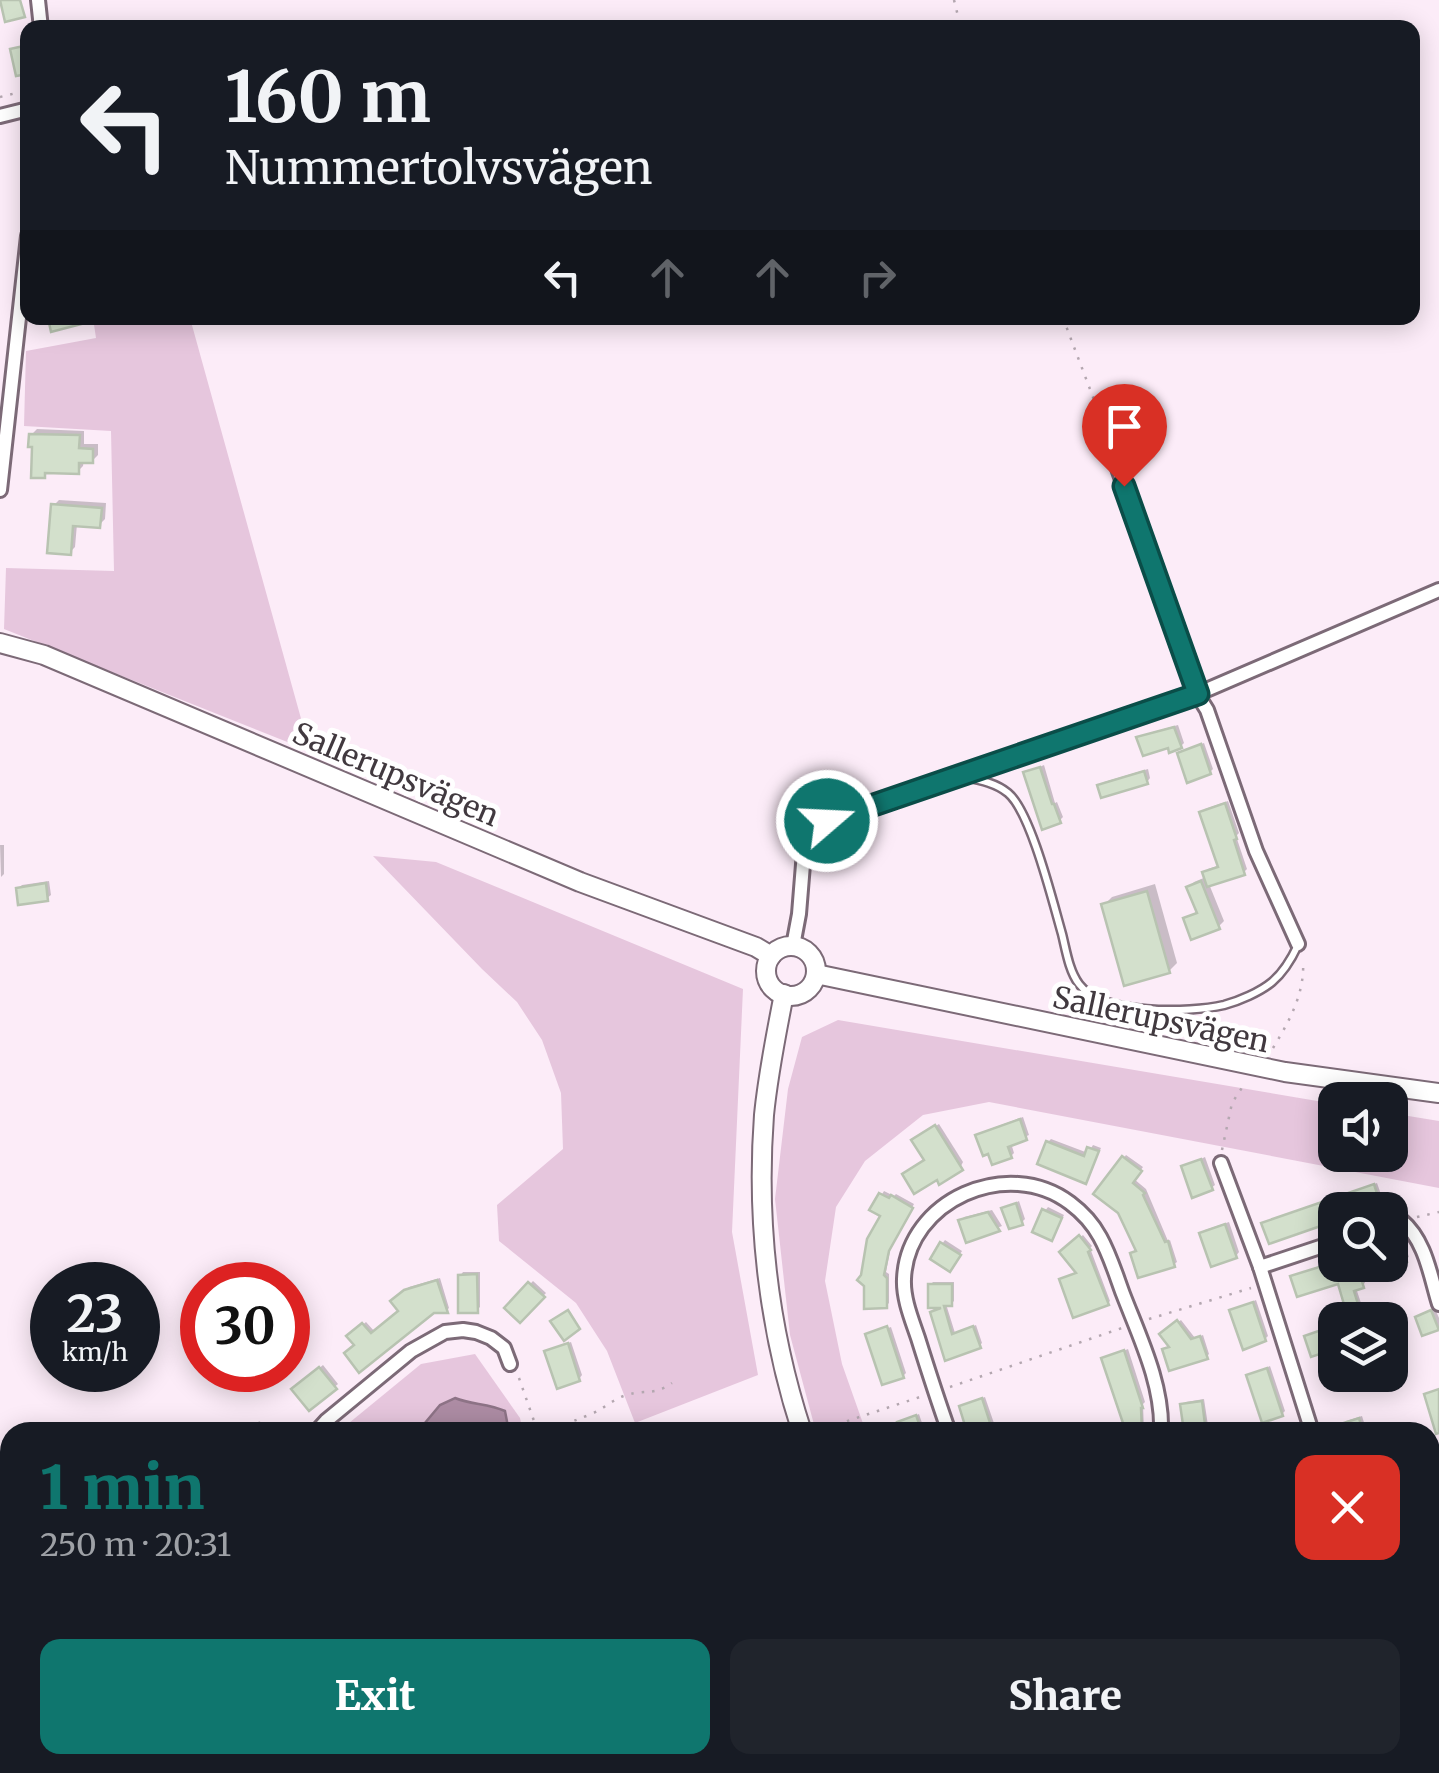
<!DOCTYPE html>
<html lang="en">
<head>
<meta charset="utf-8">
<style>
  body { margin:0; font-family:Merriweather,serif; background:#20242c; color:#f1f3f6; height:100vh; display:flex; flex-direction:column; font-size:38px; white-space:nowrap }
  * { box-sizing:border-box; margin:0 }
  p { font-size:32px; color:#9ea1a6 }
  .icon { flex:none; width:55px; height:55px; fill:none; stroke:currentColor; stroke-width:2; stroke-linecap:round; stroke-linejoin:round }
  .map { position:relative; flex:1; overflow:hidden }
  .side { position:absolute; left:0px; top:1422px; width:1440px; height:352px; display:flex; flex-direction:column; background:#171b24; border-radius:30px 30px 0 0; box-shadow:0 5px 25px #0003 }
  .side>* { flex:none }
  .guide { position:absolute; left:20px; top:20px; width:1400px; height:305px; border-radius:20px; box-shadow:0 5px 25px #0003; background:#171b24; color:#f1f3f6; overflow:hidden }
  .fabs { position:absolute; left:1318px; top:1082px; display:grid; gap:20px }
  .fabs a { display:grid; place-items:center; width:90px; height:90px; border-radius:20px; background:#171b24; box-shadow:0 5px 25px #0003; font-size:50px }
  .speed { position:absolute; left:30px; top:1262px; display:flex; gap:20px; font-size:50px; font-weight:700; text-align:center }
  .speed>* { display:grid; place-content:center; width:130px; height:130px; border-radius:50%; background:#171b24; box-shadow:0 5px 25px #0003; line-height:1 }
  .speed small { font-size:25px; font-weight:400 }
  .speed .limit { border:15px solid #d22; background:#fff; color:#111 }
  .pin { position:absolute; display:grid; place-items:center; width:85px; height:85px; color:#fff; margin:-102px -42px; border-radius:50% 50% 50% 0; rotate:-45deg; box-shadow:0 0 10px #0007 }
  .pin .icon { rotate:45deg }
  .me { position:absolute; width:110px; margin:-55px; rotate:71deg; stroke-linejoin:round; filter:drop-shadow(0 0 8px #0008) }
  .turn { display:flex; align-items:center; gap:35px; height:210px; padding:0 40px; font-size:45px }
  .turn .icon { width:130px; height:130px; stroke-width:2.5 }
  .turn b { display:block; font-size:70px; line-height:85px }
  .lanes { display:flex; align-items:center; height:95px; padding:0 40px; background:#0003; justify-content:center; gap:50px; direction:ltr }
  .lanes .off { opacity:.35 }
  .round { display:grid; place-items:center; flex:none; width:105px; height:105px; border-radius:20px; background:#20242c }
  .overview { display:flex; align-items:center; justify-content:space-between; height:170px; padding:0 40px }
  h1 { font-size:60px; font-weight:800; line-height:75px; color:#0f766e }
  .primary-button { display:flex; gap:20px; margin-top:auto; padding:20px 40px }
  .primary-button a { flex:1; height:115px; border-radius:20px; background:#0f766e; color:#fff; font-size:40px; font-weight:800; line-height:115px; text-align:center }
  .primary-button a+a { background:#20242c; color:#f1f3f6 }
  .map>svg:first-child { display:block }
  .green { fill:#e6c6dd }
  .water { fill:#ad8ca4; stroke:#8d7386; stroke-width:2.5 }
  .shadow { fill:#0003 }
  .building { fill:#d3e0cc; stroke:#b8c3b1; stroke-width:2.5 }
  .lines { fill:none; stroke-linecap:round; stroke-linejoin:round }
  .lane-casing { stroke:#7c6a77; stroke-width:11 }
  .street-casing { stroke:#7c6a77; stroke-width:18 }
  .secondary-casing { stroke:#7c6a77; stroke-width:22 }
  .path { stroke:#b4a7b0; stroke-width:2.5; stroke-dasharray:2.5 8; stroke-linecap:butt }
  .lane { stroke:#fff; stroke-width:6 }
  .street { stroke:#fff; stroke-width:12 }
  .secondary { stroke:#fff; stroke-width:18 }
  .route-casing { stroke:#0a4d48; stroke-width:25 }
  .route { stroke:#0f766e; stroke-width:18 }
  .labels { text-anchor:middle; dominant-baseline:central; stroke-width:10; stroke-linejoin:round; paint-order:stroke }
  .street-label { font-size:30px; fill:#41393f; stroke:#fff }
</style>
</head>
<body>
<div class="map">
<svg width="1439" height="1773" viewBox="0 0 1439 1773">
  <rect width="100%" height="100%" fill="#fcecf8"/>
  <g class="green">
    <path d="M93,318H190L310,751L4,629L6,568L114,571L111,431L24,426L26,351L96,338Z"/>
    <path d="M373,856L436,862L743,989L732,1232L758,1375L635,1423L607,1351L576,1303L499,1241L497,1205L563,1149L561,1093L542,1040L517,1002L482,969Z"/>
    <path d="M838,1020L1335,1104V1155H1390V1113L1439,1121V1188L989,1102L923,1115L865,1161L836,1207L825,1281L842,1364L866,1432H816L790,1335L775,1199L788,1089L802,1037Z"/>
    <path d="M475,1354L520,1418L523,1432H338L421,1364Z"/>
    <path d="M0,1563L10,1598V1765H55L57,1773H0Z"/>
    <path d="M925,1765H997V1773H926Z"/>
  </g>
  <path class="water" d="M455,1398C472,1405 488,1403 505,1411L509,1432H425V1423L440,1405Z"/>
  <g class="shadow">
    <path d="M37,429L84,431V444H98V455L92,461L84,460L83,466L78,471H49L44,476L31,435Z"/>
    <path d="M59,500L106,503L105,519L99,525L77,524L75,547L70,552L54,505Z"/>
    <path d="M1178,725L1184,743L1181,746L1139,738L1142,735Z"/>
    <path d="M1204,743L1213,769L1210,772L1180,753L1183,750Z"/>
    <path d="M1044,765L1055,803L1057,802L1063,817L1059,821L1026,773Z"/>
    <path d="M1148,769L1150,778L1147,782L1100,785L1104,782Z"/>
    <path d="M1228,801L1239,833L1236,836L1247,869L1243,873L1209,884L1224,921L1218,927L1186,919L1198,911L1189,888L1194,882L1206,877L1204,873L1208,869L1220,865L1202,812L1205,809Z"/>
    <path d="M0,845H4V874L1,877Z"/>
    <path d="M49,881L51,895L47,898L18,889L22,885Z"/>
    <path d="M1155,884L1177,963L1169,971L1104,905L1112,897Z"/>
    <path d="M1023,1117L1029,1135L1011,1143L1014,1153L1011,1156L978,1135L982,1132Z"/>
    <path d="M939,1124L963,1162L959,1170L927,1159L918,1137Z"/>
    <path d="M1051,1139L1088,1153L1093,1145L1101,1148L1086,1181L1048,1142Z"/>
    <path d="M1126,1155L1143,1167L1134,1179L1146,1189L1168,1241L1170,1240L1177,1262L1174,1264L1133,1253L1137,1249L1120,1212L1096,1194Z"/>
    <path d="M1205,1157L1215,1185L1211,1188L1184,1167Z"/>
    <path d="M1377,1183L1383,1200L1380,1203L1361,1210H1335V1219L1264,1224L1267,1221Z"/>
    <path d="M884,1191L894,1196L896,1194L914,1204L891,1246L886,1272L889,1274V1303L886,1306H867L883,1215L873,1209Z"/>
    <path d="M1019,1201L1025,1219L1022,1222L1004,1208Z"/>
    <path d="M1048,1207L1064,1215L1055,1234L1045,1211Z"/>
    <path d="M992,1210L1002,1226L967,1240L961,1221L964,1217Z"/>
    <path d="M1229,1222L1239,1252L1236,1256L1202,1234L1205,1230Z"/>
    <path d="M1083,1235L1092,1246L1090,1248L1110,1301L1108,1303L1062,1279L1079,1272L1063,1252Z"/>
    <path d="M1403,1239L1409,1257L1390,1265V1243Z"/>
    <path d="M945,1240L962,1251L953,1265L942,1244Z"/>
    <path d="M1332,1262L1335,1271L1353,1265H1390L1363,1275L1365,1283L1356,1288L1363,1309L1360,1312L1339,1281L1296,1274Z"/>
    <path d="M463,1272H480V1307L477,1310L460,1276Z"/>
    <path d="M440,1278L449,1308L447,1310H433L357,1345L349,1336L366,1322L375,1332L401,1311L396,1298L409,1287Z"/>
    <path d="M533,1281L546,1293L520,1320L508,1308Z"/>
    <path d="M933,1282H954V1301L951,1304H946L955,1333L976,1325L982,1343L979,1346L947,1358L932,1313L940,1306L930,1285Z"/>
    <path d="M1256,1300L1268,1336L1265,1339L1232,1311Z"/>
    <path d="M1435,1309L1439,1318V1327L1424,1333L1418,1317Z"/>
    <path d="M1181,1320L1195,1338L1203,1335L1209,1354L1206,1357L1165,1350L1171,1346L1162,1334Z"/>
    <path d="M891,1327L906,1373L903,1376L868,1335Z"/>
    <path d="M571,1342L582,1375L579,1379L547,1352L550,1349Z"/>
    <path d="M1128,1349L1145,1402L1143,1404L1144,1432H1120V1425L1124,1421L1104,1359Z"/>
    <path d="M323,1365L338,1384L309,1408L294,1389Z"/>
    <path d="M1270,1366L1285,1411L1282,1414L1249,1376Z"/>
    <path d="M985,1397L997,1432H970L962,1407L965,1404Z"/>
    <path d="M1204,1399L1209,1432H1187L1183,1405L1186,1402Z"/>
    <path d="M919,1414L925,1432H903L900,1422Z"/>
    <path d="M1362,1416L1367,1432H1345L1342,1425L1346,1421Z"/>
    <path d="M259,1421L276,1432H251Z"/>
    <path d="M1439,1635V1657L1431,1659L1430,1638Z"/>
    <path d="M1430,1720L1439,1721V1773H1423L1424,1765H1430Z"/>
    <path d="M108,1765H143L144,1769L137,1773H110Z"/>
    <path d="M288,1765H321L311,1773H279Z"/>
    <path d="M456,1765H508L489,1773H460Z"/>
    <path d="M727,1765H749L754,1773H733Z"/>
    <path d="M802,1765H831L820,1773H808Z"/>
    <rect x="1033" y="1765" width="41" height="8"/>
    <path d="M1115,1765H1138L1139,1773H1116Z"/>
    <path d="M1186,1765H1210L1214,1766V1773H1186Z"/>
    <path d="M1254,1765H1278V1768H1288V1773H1254Z"/>
    <path d="M1336,1765H1357L1356,1773H1335Z"/>
  </g>
  <g class="building">
    <path d="M0,0H20L25,17L5,22Z"/>
    <path d="M28,45V74L16,76L10,49Z"/>
    <path d="M48,318H89V322L51,332Z"/>
    <path d="M29,434L80,435L79,448L93,449V463H79V474L45,473V478H31L32,447H28Z"/>
    <path d="M51,504L102,508L100,528L73,526L71,555L47,553Z"/>
    <path d="M1174,727L1182,748L1169,753L1168,748L1143,756L1136,737Z"/>
    <path d="M1201,744L1211,774L1187,783L1177,753Z"/>
    <path d="M1040,767L1052,804H1054L1061,823L1042,830L1023,772Z"/>
    <path d="M1144,771L1148,784L1101,798L1097,785Z"/>
    <path d="M1225,803L1237,839L1234,840L1245,875L1207,887L1202,872L1218,867L1199,812Z"/>
    <path d="M1201,881L1220,929L1191,940L1183,918L1197,913L1186,887Z"/>
    <path d="M46,883L48,901L18,905L16,888Z"/>
    <path d="M1147,891L1170,973L1124,986L1101,904Z"/>
    <path d="M1020,1119L1027,1140L1008,1147L1012,1158L992,1165L988,1154L983,1156L975,1135Z"/>
    <path d="M935,1125L963,1170L939,1185L937,1180L914,1194L902,1174L924,1160L911,1140Z"/>
    <path d="M1046,1141L1084,1156L1087,1147L1099,1151L1086,1184L1037,1164Z"/>
    <path d="M1122,1156L1142,1171L1133,1183L1145,1193L1143,1195L1165,1242L1168,1241L1175,1267L1138,1278L1130,1253L1136,1251L1118,1213L1093,1194Z"/>
    <path d="M1201,1159L1213,1190L1192,1198L1181,1166Z"/>
    <path d="M1374,1184L1381,1206L1370,1210H1335V1221L1269,1244L1261,1223Z"/>
    <path d="M879,1193L889,1198L891,1195L913,1208L889,1251L884,1275L887,1278V1308L864,1309V1286L857,1280L861,1275L867,1239L880,1216L869,1210Z"/>
    <path d="M1016,1203L1023,1225L1009,1229L1001,1208Z"/>
    <path d="M1042,1209L1062,1218L1052,1241L1032,1232Z"/>
    <path d="M988,1212L1000,1231L966,1243L958,1220Z"/>
    <path d="M1225,1224L1237,1258L1211,1267L1199,1233Z"/>
    <path d="M1079,1235L1091,1250L1088,1252L1109,1305L1073,1318L1059,1279L1076,1273L1059,1252Z"/>
    <path d="M1400,1240L1407,1262L1361,1278L1364,1288L1354,1291L1361,1314L1348,1318L1338,1284L1297,1297L1290,1276L1329,1264L1332,1272L1355,1265H1390V1243Z"/>
    <path d="M940,1242L961,1255L950,1272L930,1259Z"/>
    <path d="M477,1274L478,1313H458V1275Z"/>
    <path d="M437,1280L448,1313H434L359,1373L344,1353L354,1345L346,1336L362,1323L371,1333L398,1311L390,1301L404,1290Z"/>
    <path d="M528,1282L545,1297L520,1323L504,1308Z"/>
    <path d="M928,1284H952V1306H944L952,1334L973,1326L981,1348L945,1361L930,1312L941,1308H928Z"/>
    <path d="M1253,1302L1266,1341L1243,1350L1229,1310Z"/>
    <path d="M568,1310L580,1329L564,1341L550,1321Z"/>
    <path d="M1431,1310L1439,1330L1422,1336L1415,1317Z"/>
    <path d="M1177,1320L1191,1339L1200,1336L1208,1359L1169,1371L1162,1349L1169,1347L1159,1334Z"/>
    <path d="M887,1326L904,1378L882,1385L865,1334Z"/>
    <path d="M1333,1326L1335,1349L1311,1357L1304,1336Z"/>
    <path d="M568,1343L580,1381L557,1389L544,1351Z"/>
    <path d="M1124,1350L1143,1408H1141L1142,1432H1126L1101,1358Z"/>
    <path d="M319,1367L337,1389L309,1411L291,1389Z"/>
    <path d="M1267,1368L1283,1416L1262,1423L1246,1375Z"/>
    <path d="M1439,1389V1433L1436,1434L1424,1394Z"/>
    <path d="M982,1398L993,1432H967L959,1406Z"/>
    <path d="M1202,1401L1206,1432H1184L1180,1404Z"/>
    <path d="M916,1415L922,1432H900L897,1422Z"/>
    <path d="M1359,1418L1363,1432H1322V1430Z"/>
  </g>
  <g class="lines">
    <defs>
      <g id="lane">
        <path d="M965,777C980,780 996,783 1008,793C1031,812 1053,903 1062,934C1066,950 1069,971 1079,984C1102,1015 1189,1013 1224,1005C1239,1001 1260,992 1272,982C1284,972 1291,960 1298,945"/>
        <path d="M0,1545L10,1576"/>
      </g>
      <g id="street">
        <path d="M38,0L41,28"/>
        <path d="M0,116L28,109"/>
        <path d="M1100,417L1197,694L1207,710L1256,851L1298,944"/>
        <path d="M0,490L28,236"/>
        <path d="M793,946L799,914L804,852L811,833L827,821L1197,694L1439,590"/>
        <path d="M1221,1163L1260,1267L1312,1432"/>
        <path d="M1390,1224L1401,1220C1426,1241 1430,1275 1439,1304"/>
        <path d="M1260,1267L1335,1242"/>
        <path d="M316,1432L326,1421L411,1351L445,1332L463,1330L476,1332L491,1338L504,1348L510,1364"/>
        <path d="M949,1432C938,1401 928,1370 918,1338C912,1320 903,1299 904,1279C907,1200 1008,1156 1070,1203C1082,1212 1093,1224 1100,1237C1110,1255 1116,1275 1123,1294C1140,1338 1163,1385 1161,1432"/>
        <path d="M67,1765L70,1773"/>
        <path d="M700,1765L705,1773"/>
        <path d="M200,1773L218,1765"/>
        <path d="M1090,1773V1765"/>
        <path d="M1228,1773V1765"/>
        <path d="M1372,1773L1373,1765"/>
      </g>
      <g id="secondary">
        <path d="M0,643L44,655L580,882L756,947L771,956"/>
        <circle cx="791" cy="971" r="25"/>
        <path d="M816,974L1285,1072L1439,1093"/>
        <path d="M784,994C776,1034 768,1075 764,1115C756,1222 769,1331 802,1432"/>
        <path d="M1430,1699L1439,1701"/>
        <path d="M902,1765L903,1773"/>
        <path d="M585,1773L604,1765"/>
      </g>
    </defs>
    <use href="#lane" class="lane-casing"/>
    <use href="#street" class="street-casing"/>
    <use href="#secondary" class="secondary-casing"/>
    <g class="path">
      <path d="M954,0L961,28"/>
      <path d="M0,97L28,90"/>
      <path d="M1063,318L1096,405"/>
      <path d="M1273,1048C1290,1020 1305,993 1303,960"/>
      <path d="M1222,1150L1232,1103L1245,1083"/>
      <path d="M1417,1217L1439,1212"/>
      <path d="M1149,1319L1251,1288"/>
      <path d="M519,1378L534,1421L542,1432"/>
      <path d="M950,1387L1122,1328"/>
      <path d="M817,1431L923,1396"/>
      <path d="M557,1432C566,1422 578,1420 591,1414C604,1409 614,1398 627,1395C646,1389 654,1396 672,1383"/>
      <path d="M603,1432L640,1427L659,1432"/>
      <path d="M0,1677L10,1713"/>
      <path d="M25,1765L27,1773"/>
    </g>
    <use href="#lane" class="lane"/>
    <use href="#street" class="street"/>
    <use href="#secondary" class="secondary"/>
  </g>
  <g class="lines">
    <defs>
      <path id="route" d="M827,821L1198,694L1124,486"/>
    </defs>
    <use href="#route" class="route-casing"/>
    <use href="#route" class="route"/>
  </g>
  <g class="labels">
    <g class="street-label">
      <text transform="translate(396 774) rotate(23)">Sallerupsvägen</text>
      <text transform="translate(1161 1019) rotate(12)">Sallerupsvägen</text>
    </g>
  </g>
</svg>
<div class="fabs">
<a><svg class="icon" aria-label="sound" viewBox="0 0 24 24"><path d="M4 9h4l5-4v14l-5-4H4zM17 9q2 3 0 6"/></svg></a>
<a><svg class="icon" aria-label="search" viewBox="0 0 24 24"><circle cx="10" cy="10" r="6"/><path d="M15 15l6 6"/></svg></a>
<a><svg class="icon" aria-label="layers" viewBox="0 0 24 24"><path d="M12 4l9 5-9 5-9-5zM3 14l9 5 9-5"/></svg></a>
</div>
<div class="speed"><div>23<small>km/h</small></div><div class="limit">30</div></div>
<div class="pin" style="left:1124px;top:486px;background:#d93025"><svg class="icon" aria-label="arrive" viewBox="0 0 24 24"><path d="M6 21V4h12l-3 4 3 4H6"/></svg></div>
<svg class="me" style="left:827px;top:821px" viewBox="-20 -20 40 40"><circle r="17" fill="#0f766e" stroke="#fff" stroke-width="3"/><path d="M0-11L8 9 0 5-8 9z" fill="#fff"/></svg>
<div class="guide">
<div class="turn"><svg class="icon" aria-label="left" viewBox="0 0 24 24"><path d="M17 20v-9H6M10 6l-5 5 5 5"/></svg><div><b>160 m</b>Nummertolvsvägen</div></div>
<div class="lanes"><svg class="icon" aria-label="left" viewBox="0 0 24 24"><path d="M17 20v-9H6M10 6l-5 5 5 5"/></svg><svg class="icon off" aria-label="ahead" viewBox="0 0 24 24"><path d="M12 20V5M6 11l6-6 6 6"/></svg><svg class="icon off" aria-label="ahead" viewBox="0 0 24 24"><path d="M12 20V5M6 11l6-6 6 6"/></svg><svg class="icon off" aria-label="right" viewBox="0 0 24 24"><path d="M7 20v-9h11M14 6l5 5-5 5"/></svg></div>
</div>
<section class="side">
<div class="overview"><div><h1>1 min</h1><p>250 m · 20:31</p></div><a class="round" style="background:#d93025;color:#fff"><svg class="icon" aria-label="close" viewBox="0 0 24 24"><path d="M6 6l12 12M18 6L6 18"/></svg></a></div>
<div class="primary-button"><a>Exit</a><a>Share</a></div>
</section>
</div>
</body>
</html>
